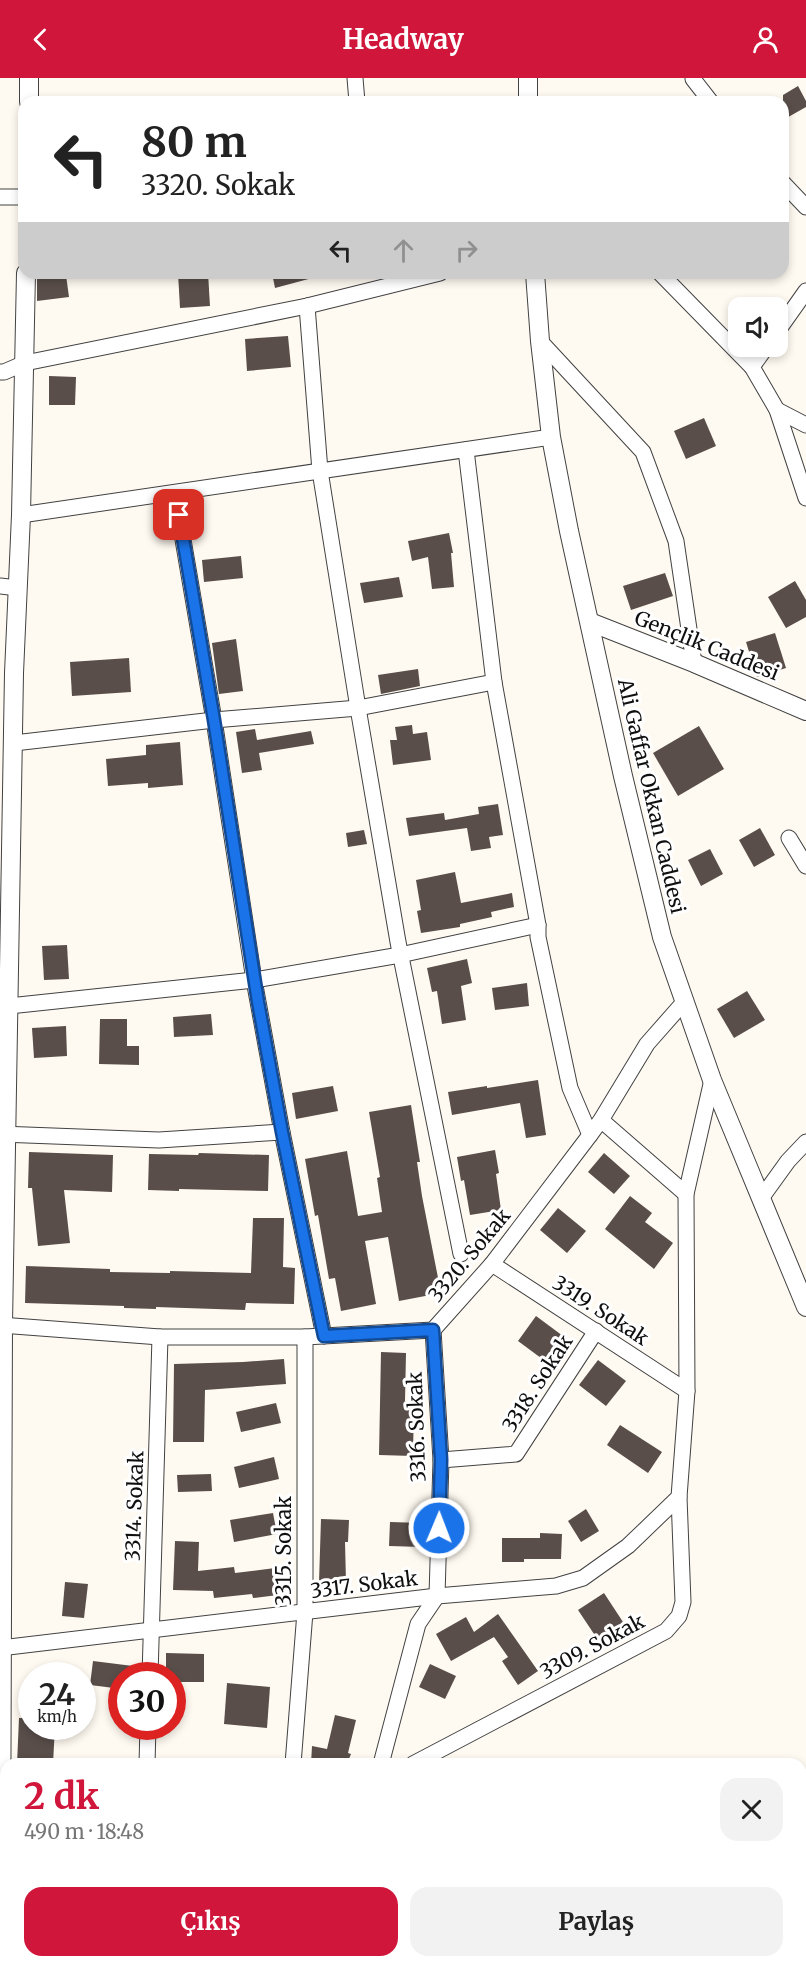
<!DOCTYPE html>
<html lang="tr">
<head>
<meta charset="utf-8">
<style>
  body { margin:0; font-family:Merriweather,serif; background:#f2f2f2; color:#222; height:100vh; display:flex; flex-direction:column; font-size:22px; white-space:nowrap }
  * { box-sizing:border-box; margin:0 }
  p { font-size:20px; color:#767676 }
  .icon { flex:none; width:33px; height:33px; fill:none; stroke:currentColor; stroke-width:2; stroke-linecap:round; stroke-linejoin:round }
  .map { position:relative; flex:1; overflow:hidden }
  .side { position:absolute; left:0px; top:1680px; width:807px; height:210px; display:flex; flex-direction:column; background:#fff; border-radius:18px 18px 0 0; box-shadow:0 3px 9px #0003 }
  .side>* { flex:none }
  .top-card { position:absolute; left:18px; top:18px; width:771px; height:183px; border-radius:18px; box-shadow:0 3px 9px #0003; background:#fff; color:#222; overflow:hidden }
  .controls { position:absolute; left:728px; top:219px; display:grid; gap:12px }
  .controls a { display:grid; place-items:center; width:60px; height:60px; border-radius:12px; background:#fff; box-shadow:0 3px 9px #0003; font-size:30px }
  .speed { position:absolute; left:18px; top:1584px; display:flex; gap:12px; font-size:30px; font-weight:700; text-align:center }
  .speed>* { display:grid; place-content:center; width:78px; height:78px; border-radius:50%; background:#fff; box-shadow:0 3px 9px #0003; line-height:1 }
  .speed small { font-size:15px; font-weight:400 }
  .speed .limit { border:9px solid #d22; background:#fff; color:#111 }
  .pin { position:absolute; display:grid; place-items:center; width:51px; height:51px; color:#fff; margin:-26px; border-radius:12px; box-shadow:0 3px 9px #0006 }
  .me { position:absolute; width:66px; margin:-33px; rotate:1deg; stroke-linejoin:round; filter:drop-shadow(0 0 4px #0008) }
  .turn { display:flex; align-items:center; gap:21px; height:126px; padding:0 24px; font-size:27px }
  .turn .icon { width:78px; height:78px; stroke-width:2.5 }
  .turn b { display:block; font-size:42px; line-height:51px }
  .lanes { display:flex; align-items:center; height:57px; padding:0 24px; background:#0003; justify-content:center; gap:30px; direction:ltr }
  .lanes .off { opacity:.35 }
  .round { display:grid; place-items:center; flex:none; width:63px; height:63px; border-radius:18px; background:#f2f2f2 }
  .overview { display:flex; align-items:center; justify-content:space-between; height:102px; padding:0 24px }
  h1 { font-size:36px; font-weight:700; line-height:45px; color:#d0163a }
  .button { display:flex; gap:12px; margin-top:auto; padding:12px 24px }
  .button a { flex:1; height:69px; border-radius:18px; background:#d0163a; color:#fff; font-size:24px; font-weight:700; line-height:69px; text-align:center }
  .button a+a { background:#f2f2f2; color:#222 }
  header { display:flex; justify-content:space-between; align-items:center; height:78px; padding:0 24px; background:#d0163a; color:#fff; font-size:27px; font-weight:700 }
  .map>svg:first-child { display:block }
  .building { fill:#594e4a }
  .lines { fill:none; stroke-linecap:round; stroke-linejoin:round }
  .minor-casing { stroke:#424242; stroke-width:17 }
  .tertiary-casing { stroke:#424242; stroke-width:20 }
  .minor { stroke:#fff; stroke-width:15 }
  .tertiary { stroke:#fff; stroke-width:18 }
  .route-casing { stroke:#114b97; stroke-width:15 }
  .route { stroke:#1a73e8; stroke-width:10 }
  .labels { text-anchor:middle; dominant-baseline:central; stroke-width:6; stroke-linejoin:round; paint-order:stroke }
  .street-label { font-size:20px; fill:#0f0f0f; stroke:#fff }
</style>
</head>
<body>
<header><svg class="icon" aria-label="back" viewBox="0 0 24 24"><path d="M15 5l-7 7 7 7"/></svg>Headway<svg class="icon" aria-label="person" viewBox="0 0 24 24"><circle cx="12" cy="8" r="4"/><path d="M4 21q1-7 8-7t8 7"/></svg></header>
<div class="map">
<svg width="806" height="1890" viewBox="0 0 806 1890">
  <rect width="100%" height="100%" fill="#fffaf1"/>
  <g class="building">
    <path d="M798,8L806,23V29L783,42V17Z"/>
    <path d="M178,195H208L210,228L180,230Z"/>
    <path d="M272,195H315L316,199L275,210Z"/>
    <path d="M66,197L69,219L37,223V200Z"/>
    <path d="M288,258L291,289L247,293L245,261Z"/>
    <path d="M49,298L76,299L75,327H49Z"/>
    <path d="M704,340L716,368L686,381L674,353Z"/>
    <path d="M449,455L453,475H451L454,509L432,511L428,479L412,483L408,463Z"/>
    <path d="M241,478L243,500L204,504L202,482Z"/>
    <path d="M665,495L673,518L631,532L623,508Z"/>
    <path d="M399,499L403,519L364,525L360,505Z"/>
    <path d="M795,503L806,522V539L786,550L768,519Z"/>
    <path d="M775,555L786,590L757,599L746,564Z"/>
    <path d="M236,561L243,613L219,616L212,565Z"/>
    <path d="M129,580L131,614L72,618L70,584Z"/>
    <path d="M418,591L420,608L381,616L378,597Z"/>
    <path d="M412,647L413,656L427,654L431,682L393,687L390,662H397L395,649Z"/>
    <path d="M699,648L724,691L678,718L653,675Z"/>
    <path d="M255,651L257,662L311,653L314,666L259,675L262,692L242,695L236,654Z"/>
    <path d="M180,664L183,707L148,710V705L108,708L106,681L146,677V667Z"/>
    <path d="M498,726L503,757L489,759L491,770L471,773L467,750L409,758L406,740L444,735L445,742L479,736L478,729Z"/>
    <path d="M760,750L775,777L754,789L739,762Z"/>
    <path d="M364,752L367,766L348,769L346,755Z"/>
    <path d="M710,771L723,796L701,808L688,782Z"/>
    <path d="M455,794L461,825L512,815L514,829L491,834L492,839L460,846V849L421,855L417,833L421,832L416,802Z"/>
    <path d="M67,867L69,901L44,902L42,868Z"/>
    <path d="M467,881L472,905L461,908L466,942L442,946L437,913L432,914L427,890Z"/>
    <path d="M527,905L529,928L495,932L492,910Z"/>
    <path d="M747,913L765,942L734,960L717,931Z"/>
    <path d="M211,936L213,957L174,959L173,939Z"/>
    <path d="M100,941H127V968H139V987L99,986Z"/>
    <path d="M66,948L67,978L34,980L32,950Z"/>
    <path d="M538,1002L546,1057L526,1060L520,1025L452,1037L448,1014L487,1008V1010Z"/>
    <path d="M333,1008L338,1033L296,1041L292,1015Z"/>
    <path d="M411,1027L420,1084H417L422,1118L441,1215L399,1223L388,1159L365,1163L376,1226L341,1233L335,1200L329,1201L318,1137L315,1138L305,1081L347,1073L358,1138L382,1134L377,1100L380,1099L369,1034Z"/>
    <path d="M495,1072L499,1095L496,1096L501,1132L470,1137L464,1102L461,1103L457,1079Z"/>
    <path d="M29,1074L113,1077L112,1114L64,1112L70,1165L38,1168L32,1110H28Z"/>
    <path d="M199,1075L269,1077L268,1113L179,1111V1113L148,1112L149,1076L198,1077Z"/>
    <path d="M604,1075L630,1098L614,1116L588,1094Z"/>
    <path d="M630,1118L652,1135L645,1144L673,1165L654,1191L605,1151Z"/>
    <path d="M558,1130L586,1153L567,1175L540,1152Z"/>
    <path d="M253,1140H284L283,1189L295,1190L294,1226L246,1225L245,1232L156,1229V1231L124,1230V1228L25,1225L26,1188L110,1191V1194L170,1195V1193L251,1195Z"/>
    <path d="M536,1238L563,1258L545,1283L518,1263Z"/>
    <path d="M381,1274L406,1275L405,1323H414L413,1378L379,1377Z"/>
    <path d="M284,1281L286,1306L205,1312L204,1364H173L174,1286L243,1284Z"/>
    <path d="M598,1282L626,1303L606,1328L579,1307Z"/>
    <path d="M276,1325L281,1345L241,1354L236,1334Z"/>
    <path d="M620,1347L662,1374L648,1395L607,1367Z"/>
    <path d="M274,1379L279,1401L239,1410L234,1389Z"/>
    <path d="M211,1396L212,1413L178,1414L177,1397Z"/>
    <path d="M586,1431L599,1453L581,1464L568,1443Z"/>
    <path d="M273,1435L277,1456L234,1464L230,1442Z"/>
    <path d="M321,1441L349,1442L348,1464H345L346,1504H319Z"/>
    <path d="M390,1444L423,1445L422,1469L389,1468Z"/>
    <path d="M540,1455L562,1456L561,1481H524V1484H502V1460H540Z"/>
    <path d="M175,1463L199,1464L198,1493L234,1489L235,1495L275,1490L278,1517L253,1520L252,1516L214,1520L213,1513L173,1512Z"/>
    <path d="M65,1504L88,1506L84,1540L62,1538Z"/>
    <path d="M604,1515L623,1544L598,1562L578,1532Z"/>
    <path d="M498,1536L538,1593L518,1607L502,1583L508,1579L494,1559L451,1583L436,1556L466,1539L474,1554Z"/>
    <path d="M166,1575L204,1576V1604H172V1598H166Z"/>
    <path d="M93,1583L141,1589L140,1598H122V1611L90,1607Z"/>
    <path d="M430,1586L456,1598L445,1621L419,1609Z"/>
    <path d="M227,1605L270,1609L267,1650L224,1646Z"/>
    <path d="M335,1637L356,1642L348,1675L351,1676L347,1686H311L312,1668L327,1671Z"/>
    <path d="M19,1640H32V1648H55L53,1686H17Z"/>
  </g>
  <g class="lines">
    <defs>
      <g id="minor">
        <path d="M355,0L357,24"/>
        <path d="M693,1L711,24"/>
        <path d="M783,105L806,129"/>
        <path d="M0,119H24"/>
        <path d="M660,195L752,289L777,332L806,420"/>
        <path d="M307,228L320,393L358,630L398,864L461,1176"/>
        <path d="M777,254L806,213"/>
        <path d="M540,263L643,374L676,463L694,585"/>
        <path d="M752,289L767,268"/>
        <path d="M0,294H4L25,285L307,228L440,195"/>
        <path d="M777,332L806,347"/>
        <path d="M466,372L494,604L538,847V859L570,1010L590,1057"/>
        <path d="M175,415L214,642L254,902L282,1054L324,1258"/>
        <path d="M21,437L551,359"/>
        <path d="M0,508L18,510"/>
        <path d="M14,665L214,642L358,630L494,604"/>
        <path d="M789,760L806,788"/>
        <path d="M9,928L254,902L400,877L538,847"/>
        <path d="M601,1042L686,1116"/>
        <path d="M0,1056L159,1062L282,1054"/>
        <path d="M762,1119L788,1083L806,1064"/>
        <path d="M492,1186L687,1313"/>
        <path d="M0,1247L160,1259H305L433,1252L492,1186L590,1057L601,1042L647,966L684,924"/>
        <path d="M441,1382L516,1376L596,1253"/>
        <path d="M0,1570L437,1518L556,1508L583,1500L628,1468L679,1419L687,1313L686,1116L712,1002"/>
        <path d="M150,1598L160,1259"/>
        <path d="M147,1686L148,1648"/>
        <path d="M293,1686L305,1534V1259"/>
        <path d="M381,1686L418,1546L437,1518L441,1382L433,1252"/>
        <path d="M413,1686L666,1553L679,1538L683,1524L679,1419"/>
        <path d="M801,1764L806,1763"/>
        <path d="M535,1884L548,1890"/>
        <path d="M622,1884L623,1890"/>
        <path d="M136,1890L137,1884"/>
        <path d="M275,1890L277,1884"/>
      </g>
      <g id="tertiary">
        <path d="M528,0V24"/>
        <path d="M29,24V0"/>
        <path d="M535,195L540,263L551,359L569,453L623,698L662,859L712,1002L806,1229"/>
        <path d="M590,544L694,585L806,633"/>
        <path d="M1,1814L3,1247L14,595L21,437L26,195"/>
        <path d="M28,1884L30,1890"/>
      </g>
    </defs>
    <use href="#minor" class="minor-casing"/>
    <use href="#tertiary" class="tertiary-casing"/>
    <use href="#minor" class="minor"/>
    <use href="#tertiary" class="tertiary"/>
  </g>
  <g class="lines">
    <defs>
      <path id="route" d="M179,437L214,642L258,924L282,1054L324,1258L433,1252L441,1382L439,1450"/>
    </defs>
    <use href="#route" class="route-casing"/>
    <use href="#route" class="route"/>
  </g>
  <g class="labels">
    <g class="street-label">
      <text transform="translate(707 567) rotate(22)">Gençlik Caddesi</text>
      <text transform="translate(652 718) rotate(77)">Ali Gaffar Okkan Caddesi</text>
      <text transform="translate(469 1177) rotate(-50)">3320. Sokak</text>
      <text transform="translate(601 1232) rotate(33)">3319. Sokak</text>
      <text transform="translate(537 1305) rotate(-57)">3318. Sokak</text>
      <text transform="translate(416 1349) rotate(-92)">3316. Sokak</text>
      <text transform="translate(134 1428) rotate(-88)">3314. Sokak</text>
      <text transform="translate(283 1473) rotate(-90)">3315. Sokak</text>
      <text transform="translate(364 1506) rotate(-7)">3317. Sokak</text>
      <text transform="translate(592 1568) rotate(-28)">3309. Sokak</text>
    </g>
  </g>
</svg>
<div class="controls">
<a><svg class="icon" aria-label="sound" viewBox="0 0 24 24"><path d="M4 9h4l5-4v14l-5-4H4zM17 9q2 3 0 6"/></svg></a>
</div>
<div class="speed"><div>24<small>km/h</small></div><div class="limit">30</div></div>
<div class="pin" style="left:179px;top:437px;background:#d93025"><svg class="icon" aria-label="arrive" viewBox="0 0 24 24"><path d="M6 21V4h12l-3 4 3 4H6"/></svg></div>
<svg class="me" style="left:439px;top:1450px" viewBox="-20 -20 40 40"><circle r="17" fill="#1a73e8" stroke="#fff" stroke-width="3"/><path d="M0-11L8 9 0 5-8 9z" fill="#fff"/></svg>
<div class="top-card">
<div class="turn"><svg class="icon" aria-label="left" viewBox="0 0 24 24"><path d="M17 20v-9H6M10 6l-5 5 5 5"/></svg><div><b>80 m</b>3320. Sokak</div></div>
<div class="lanes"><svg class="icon" aria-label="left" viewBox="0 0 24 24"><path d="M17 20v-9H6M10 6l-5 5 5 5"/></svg><svg class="icon off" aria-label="ahead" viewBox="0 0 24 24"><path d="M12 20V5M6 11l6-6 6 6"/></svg><svg class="icon off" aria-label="right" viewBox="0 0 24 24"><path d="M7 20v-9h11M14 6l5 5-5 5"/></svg></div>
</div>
<section class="side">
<div class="overview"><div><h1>2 dk</h1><p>490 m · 18:48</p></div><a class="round"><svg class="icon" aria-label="close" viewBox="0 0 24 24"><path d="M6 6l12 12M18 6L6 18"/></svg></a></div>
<div class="button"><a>Çıkış</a><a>Paylaş</a></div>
</section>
</div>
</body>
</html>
